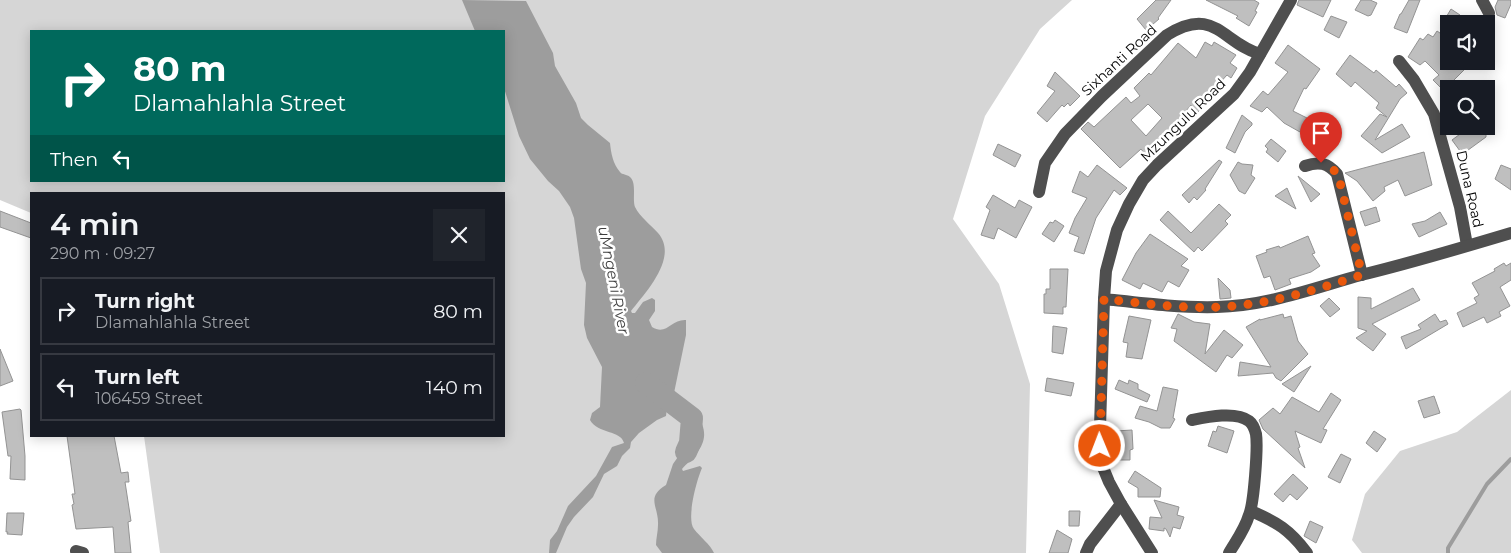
<!DOCTYPE html>
<html lang="en">
<head>
<meta charset="utf-8">
<style>
  body { margin:0; font-family:Montserrat,sans-serif; background:#20242c; color:#f1f3f6; height:100vh; display:flex; flex-direction:column; font-size:19px; white-space:nowrap }
  * { box-sizing:border-box; margin:0 }
  p { font-size:16px; color:#9ea1a6 }
  .icon { flex:none; width:28px; height:28px; fill:none; stroke:currentColor; stroke-width:2; stroke-linecap:round; stroke-linejoin:round }
  .map { position:relative; flex:1; overflow:hidden }
  .details { position:absolute; left:30px; top:192px; width:475px; height:245px; display:flex; flex-direction:column; background:#171b24; border-radius:0px; box-shadow:0 2px 12px #0003 }
  .details>* { flex:none }
  .top-card { position:absolute; left:30px; top:30px; width:475px; height:152px; border-radius:0px; box-shadow:0 2px 12px #0003; background:#00695c; color:#fff; overflow:hidden }
  .tools { position:absolute; left:1440px; top:15px; display:grid; gap:10px }
  .tools a { display:grid; place-items:center; width:55px; height:55px; border-radius:0px; background:#171b24; box-shadow:0 2px 12px #0003; font-size:25px }
  .pin { position:absolute; display:grid; place-items:center; width:42px; height:42px; color:#fff; margin:-51px -21px; border-radius:50% 50% 50% 0; rotate:-45deg; box-shadow:0 0 5px #0007 }
  .pin .icon { rotate:45deg }
  .me { position:absolute; width:55px; margin:-28px; rotate:359deg; stroke-linejoin:round; filter:drop-shadow(0 0 4px #0008) }
  .turn { display:flex; align-items:center; gap:18px; height:105px; padding:0 20px; font-size:22px }
  .turn .icon { width:65px; height:65px; stroke-width:2.5 }
  .turn b { display:block; font-size:35px; line-height:42px }
  .then { display:flex; align-items:center; height:48px; padding:0 20px; background:#0003; gap:10px; font-size:19px }
  .round { display:grid; place-items:center; flex:none; width:52px; height:52px; border-radius:0px; background:#20242c }
  .summary { display:flex; align-items:center; justify-content:space-between; height:85px; padding:0 20px }
  h1 { font-size:30px; font-weight:600; line-height:38px }
  ul { padding:0; list-style:none }
  li { display:flex; align-items:center; gap:15px; height:68px; margin:0 10px 8px; padding:0 10px; border:2px solid #363941; border-radius:0px }
  li div { flex:1 }
  li b { display:block; font-size:19px }
  li em { font-style:normal }
  .map>svg:first-child { display:block }
  .green { fill:#d6d6d6; fill-rule:evenodd }
  .water { fill:#9d9d9d }
  .lines { fill:none; stroke-linecap:round; stroke-linejoin:round }
  .stream { stroke:#9d9d9d; stroke-width:4 }
  .river { stroke:#9d9d9d; stroke-width:22 }
  .building { fill:#bfbfbf; stroke:#939393; fill-rule:evenodd }
  .minor { stroke:#4f4f4f; stroke-width:12 }
  .route { stroke:#ea580c; stroke-width:9; stroke-dasharray:0 16.2 }
  .labels { text-anchor:middle; dominant-baseline:central; stroke-width:5; stroke-linejoin:round; paint-order:stroke }
  .street-label { font-size:14px; fill:#000; stroke:#fff }
  .water-label { font-size:15px; font-style:italic; fill:#3e3e3e; stroke:#fff }
</style>
</head>
<body>
<div class="map">
<svg width="1511" height="553" viewBox="0 0 1511 553">
  <rect width="100%" height="100%" fill="#fff"/>
  <g class="green">
    <path d="M0,0H1072L1040,29L985,116L953,219L999,284L1030,384L1026,553H160L144,436H504V194H31V213L0,200ZM31,31H504V181H31Z"/>
    <path d="M1511,390V553H1362L1352,540L1365,494L1400,451L1457,432Z"/>
  </g>
  <g class="water">
    <path d="M462,0L526,1L553,53L555,66L576,103L581,118L588,125L610,143C611,153 613,164 620,172C622,175 627,174 630,177C637,183 632,199 635,207C640,217 651,225 658,233C679,257 646,292 631,311L632,313H635L643,302L652,298L655,300V311L649,320L652,327C667,336 671,319 686,320V335L674,393L667,407L666,416L657,420L639,433L631,442L630,448L622,456L617,466L604,474L593,497L574,517L567,527L556,553H549L550,540L557,531L568,506L596,476L612,447L624,443C621,430 598,434 590,420L592,413L600,407L602,367L587,338L584,325L586,283L581,269L574,218L570,207L559,191L548,181L530,159L519,136L504,88V31H475Z"/>
    <path d="M697,422L702,424C710,444 694,456 682,469L683,471L700,466L702,468C697,479 686,519 694,529C700,537 710,544 714,553H662L656,545C656,538 658,532 658,525C659,506 645,498 666,485L673,464L687,444V432L691,424Z"/>
  </g>
  <g class="lines">
    <path class="stream" d="M1448,553V548L1487,484L1511,459"/>
    <path class="river" d="M646,383L692,418L690,443L686,452"/>
  </g>
  <g class="building">
    <path d="M1156,0H1171L1158,18L1159,19L1146,30L1137,19Z"/>
    <path d="M1206,0H1254L1259,3L1255,11L1257,12L1249,26L1236,18L1238,16Z"/>
    <path d="M1299,0H1331L1323,17L1297,5Z"/>
    <path d="M1361,0H1370L1377,3L1371,15L1368,16L1355,10Z"/>
    <path d="M1409,0H1420L1407,33L1394,28L1400,14H1401Z"/>
    <path d="M1498,0H1511V4L1505,18L1497,15L1495,7Z"/>
    <path d="M1451,9L1460,15L1455,24H1442Z"/>
    <path d="M1331,16L1347,22L1339,38L1324,30Z"/>
    <path d="M1437,31L1449,39V61H1459L1466,68L1453,81L1462,89H1442L1433,80L1439,75L1425,61L1420,65L1408,57L1420,38L1423,40L1428,34L1433,37Z"/>
    <path d="M1205,42L1212,46L1214,42L1236,55L1230,63L1237,68L1231,78L1227,75L1207,97L1210,100L1198,112L1191,105L1169,132L1145,154L1141,149L1120,168L1081,129L1088,122L1094,127L1126,97L1131,103L1140,96L1134,88L1149,73L1151,75L1178,43L1196,58ZM1148,104L1162,118L1146,136L1131,120Z"/>
    <path d="M1288,45L1320,69L1306,89L1304,88L1293,111L1307,118L1300,132L1284,123L1267,107L1262,112L1250,106L1263,91L1268,95L1288,72L1275,63Z"/>
    <path d="M1350,55L1374,73L1376,70L1396,87L1399,84L1407,93L1400,99L1375,140L1402,124L1410,137L1382,153L1361,136L1380,114L1387,117L1376,108L1379,103L1355,82L1351,87L1336,74Z"/>
    <path d="M1055,72L1080,96L1070,106L1068,103L1064,107L1062,105L1047,122L1037,113L1055,91L1047,86Z"/>
    <path d="M1242,115L1252,123V125L1245,132L1235,153L1226,148Z"/>
    <path d="M1321,124L1329,127L1324,136L1317,135L1314,127Z"/>
    <path d="M1471,126H1481L1486,133V137L1464,153L1462,149L1460,151L1452,140Z"/>
    <path d="M1271,139L1286,151L1278,162L1266,152L1268,149L1265,146Z"/>
    <path d="M998,144L1021,155L1015,167L993,155Z"/>
    <path d="M1424,152L1432,185L1405,196L1398,180L1384,187L1385,191L1373,201L1357,181L1345,173Z"/>
    <path d="M1219,160L1222,162L1205,189L1206,190L1197,200L1194,197L1189,203L1182,195Z"/>
    <path d="M1238,162L1242,164L1253,165L1251,175L1255,178L1245,194L1239,191L1230,175Z"/>
    <path d="M1097,165L1127,188L1120,195L1114,190L1096,218L1084,254L1074,251L1079,237L1069,233L1075,218L1087,198L1072,192L1080,171L1088,177Z"/>
    <path d="M1501,165L1511,169V190L1495,179Z"/>
    <path d="M1298,176L1320,194L1311,202Z"/>
    <path d="M1287,188L1296,209L1275,196Z"/>
    <path d="M993,195L1015,208L1019,200L1032,207L1016,238L998,228L994,239L981,235L990,210L986,207Z"/>
    <path d="M1219,204L1231,215L1225,221L1228,224L1202,251L1198,247L1194,252L1160,220L1168,211L1191,233Z"/>
    <path d="M1376,207L1380,221L1365,226L1360,212Z"/>
    <path d="M0,211L31,223V238L0,227Z"/>
    <path d="M1440,212L1447,224L1419,237L1412,224L1425,221Z"/>
    <path d="M1055,220L1064,226L1054,242L1042,234L1050,222L1053,223Z"/>
    <path d="M1150,234L1188,259L1181,266L1189,270L1179,287L1168,281L1162,292L1143,283L1140,289L1122,280L1136,253Z"/>
    <path d="M1308,236L1315,253L1312,254L1320,266L1311,272L1289,279L1291,284L1275,290L1270,276L1264,278L1256,256L1267,252L1266,250L1279,246L1280,248Z"/>
    <path d="M1504,263L1506,266L1511,263V280L1500,287L1510,306L1499,312L1501,316L1487,323L1484,317L1463,327L1457,313L1477,303L1474,298L1479,295L1472,283L1495,271L1494,269Z"/>
    <path d="M1050,269H1068L1066,307H1063V314L1044,313V294H1046V289H1050Z"/>
    <path d="M1218,278L1230,290L1231,298L1220,299Z"/>
    <path d="M1413,288L1420,300L1372,324L1386,334L1373,351L1356,338L1367,331L1358,328V297L1371,298V309Z"/>
    <path d="M1329,298L1340,309L1330,317L1320,306Z"/>
    <path d="M1178,314L1194,322L1210,324L1205,354L1224,330L1243,345L1232,358L1227,355L1216,372L1174,341L1177,329L1171,328Z"/>
    <path d="M1283,314L1284,318L1291,316L1298,341L1308,354L1281,381L1276,378L1273,373L1238,376L1240,362L1271,367L1246,327L1260,319V320Z"/>
    <path d="M1435,314L1440,322L1446,320L1448,324L1406,349L1401,337L1421,329L1418,325Z"/>
    <path d="M1129,316L1151,320L1142,359L1126,357L1128,343L1123,342Z"/>
    <path d="M1053,326L1067,328L1063,354L1052,352Z"/>
    <path d="M0,349L13,381L0,386Z"/>
    <path d="M1311,366L1294,392L1282,384Z"/>
    <path d="M1047,378L1074,383L1071,396L1045,391Z"/>
    <path d="M1119,380L1128,384L1129,380L1138,384V389L1150,395L1147,402L1115,389Z"/>
    <path d="M1163,387L1178,390L1173,418L1175,419L1170,428H1161L1149,422L1135,418L1140,406L1157,411Z"/>
    <path d="M1331,393L1341,400L1323,429L1327,430L1321,443L1295,431L1300,447L1298,448L1305,468L1263,429L1259,420L1273,408L1280,414L1292,397L1319,412Z"/>
    <path d="M1434,396L1440,413L1424,418L1418,401Z"/>
    <path d="M20,409L21,410L25,456V480L10,479L11,456H8L2,412Z"/>
    <path d="M1218,426L1234,431L1227,453L1208,446L1213,431L1216,432Z"/>
    <path d="M1132,430L1133,449L1130,450V460H1116V431Z"/>
    <path d="M1374,431L1386,439L1377,452L1366,443Z"/>
    <path d="M67,436H114L121,473L128,472L129,482H125L131,521L128,522L131,553H115L113,527L76,529L72,505L74,504L72,494H75Z"/>
    <path d="M1341,454L1351,459L1340,483L1328,477Z"/>
    <path d="M1135,471L1161,488L1160,497H1138V488L1128,482Z"/>
    <path d="M1293,474L1308,488L1297,500L1290,494L1283,502L1274,494Z"/>
    <path d="M1154,500L1179,507L1177,515L1184,517L1180,529L1173,527L1170,537L1166,529L1164,528V531L1149,529L1150,517L1162,518Z"/>
    <path d="M1069,511H1080L1079,526H1069Z"/>
    <path d="M7,513H24L22,535L7,534L8,532H6Z"/>
    <path d="M1310,521L1323,527L1316,543L1304,536Z"/>
    <path d="M1057,530L1072,539L1068,553H1049Z"/>
  </g>
  <g class="lines">
    <g class="minor">
      <path d="M1482,0L1489,13"/>
      <path d="M1399,61L1414,80L1434,114L1460,207L1467,245"/>
      <path d="M1305,166C1319,161 1328,163 1337,174L1362,275"/>
      <path d="M1039,192L1045,163L1065,134L1102,96L1167,35C1215,5 1222,43 1260,54"/>
      <path d="M1104,299C1141,303 1179,308 1217,307C1267,306 1314,288 1361,275C1411,263 1461,248 1511,233"/>
      <path d="M1192,420C1207,417 1236,411 1249,421C1253,424 1255,430 1256,434C1258,447 1254,503 1249,515C1245,529 1236,541 1229,553"/>
      <path d="M1251,511C1277,522 1290,530 1307,553"/>
      <path d="M76,551L83,553"/>
      <path d="M1086,553L1090,544L1121,504"/>
      <path d="M1152,553L1121,504L1109,482L1102,465L1100,427L1104,299L1106,271L1117,230L1129,204L1143,180L1157,165L1234,94L1250,72L1291,0"/>
    </g>
  </g>
  <g class="lines">
    <path class="route" d="M1100,446L1104,299C1141,303 1181,309 1219,307C1268,305 1315,290 1362,275L1338,174L1328,165L1321,163"/>
  </g>
  <g class="labels">
    <g class="street-label">
      <text transform="translate(1119 60) rotate(-43)">Sixhanti Road</text>
      <text transform="translate(1183 120) rotate(-44)">Mzungulu Road</text>
      <text transform="translate(1470 189) rotate(77)">Duna Road</text>
    </g>
    <g class="water-label">
      <text transform="translate(614 280) rotate(79)">uMngeni River</text>
    </g>
  </g>
</svg>
<div class="tools">
<a><svg class="icon" aria-label="sound" viewBox="0 0 24 24"><path d="M4 9h4l5-4v14l-5-4H4zM17 9q2 3 0 6"/></svg></a>
<a><svg class="icon" aria-label="search" viewBox="0 0 24 24"><circle cx="10" cy="10" r="6"/><path d="M15 15l6 6"/></svg></a>
</div>
<div class="pin" style="left:1321px;top:163px;background:#d93025"><svg class="icon" aria-label="arrive" viewBox="0 0 24 24"><path d="M6 21V4h12l-3 4 3 4H6"/></svg></div>
<svg class="me" style="left:1100px;top:446px" viewBox="-20 -20 40 40"><circle r="17" fill="#ea580c" stroke="#fff" stroke-width="3"/><path d="M0-11L8 9 0 5-8 9z" fill="#fff"/></svg>
<div class="top-card">
<div class="turn"><svg class="icon" aria-label="right" viewBox="0 0 24 24"><path d="M7 20v-9h11M14 6l5 5-5 5"/></svg><div><b>80 m</b>Dlamahlahla Street</div></div>
<div class="then">Then<svg class="icon" aria-label="left" viewBox="0 0 24 24"><path d="M17 20v-9H6M10 6l-5 5 5 5"/></svg></div>
</div>
<section class="details">
<div class="summary"><div><h1>4 min</h1><p>290 m · 09:27</p></div><a class="round"><svg class="icon" aria-label="close" viewBox="0 0 24 24"><path d="M6 6l12 12M18 6L6 18"/></svg></a></div>
<ul>
<li><svg class="icon" aria-label="right" viewBox="0 0 24 24"><path d="M7 20v-9h11M14 6l5 5-5 5"/></svg><div><b>Turn right</b><p>Dlamahlahla Street</p></div><em>80 m</em></li>
<li><svg class="icon" aria-label="left" viewBox="0 0 24 24"><path d="M17 20v-9H6M10 6l-5 5 5 5"/></svg><div><b>Turn left</b><p>106459 Street</p></div><em>140 m</em></li>
</ul>
</section>
</div>
</body>
</html>
